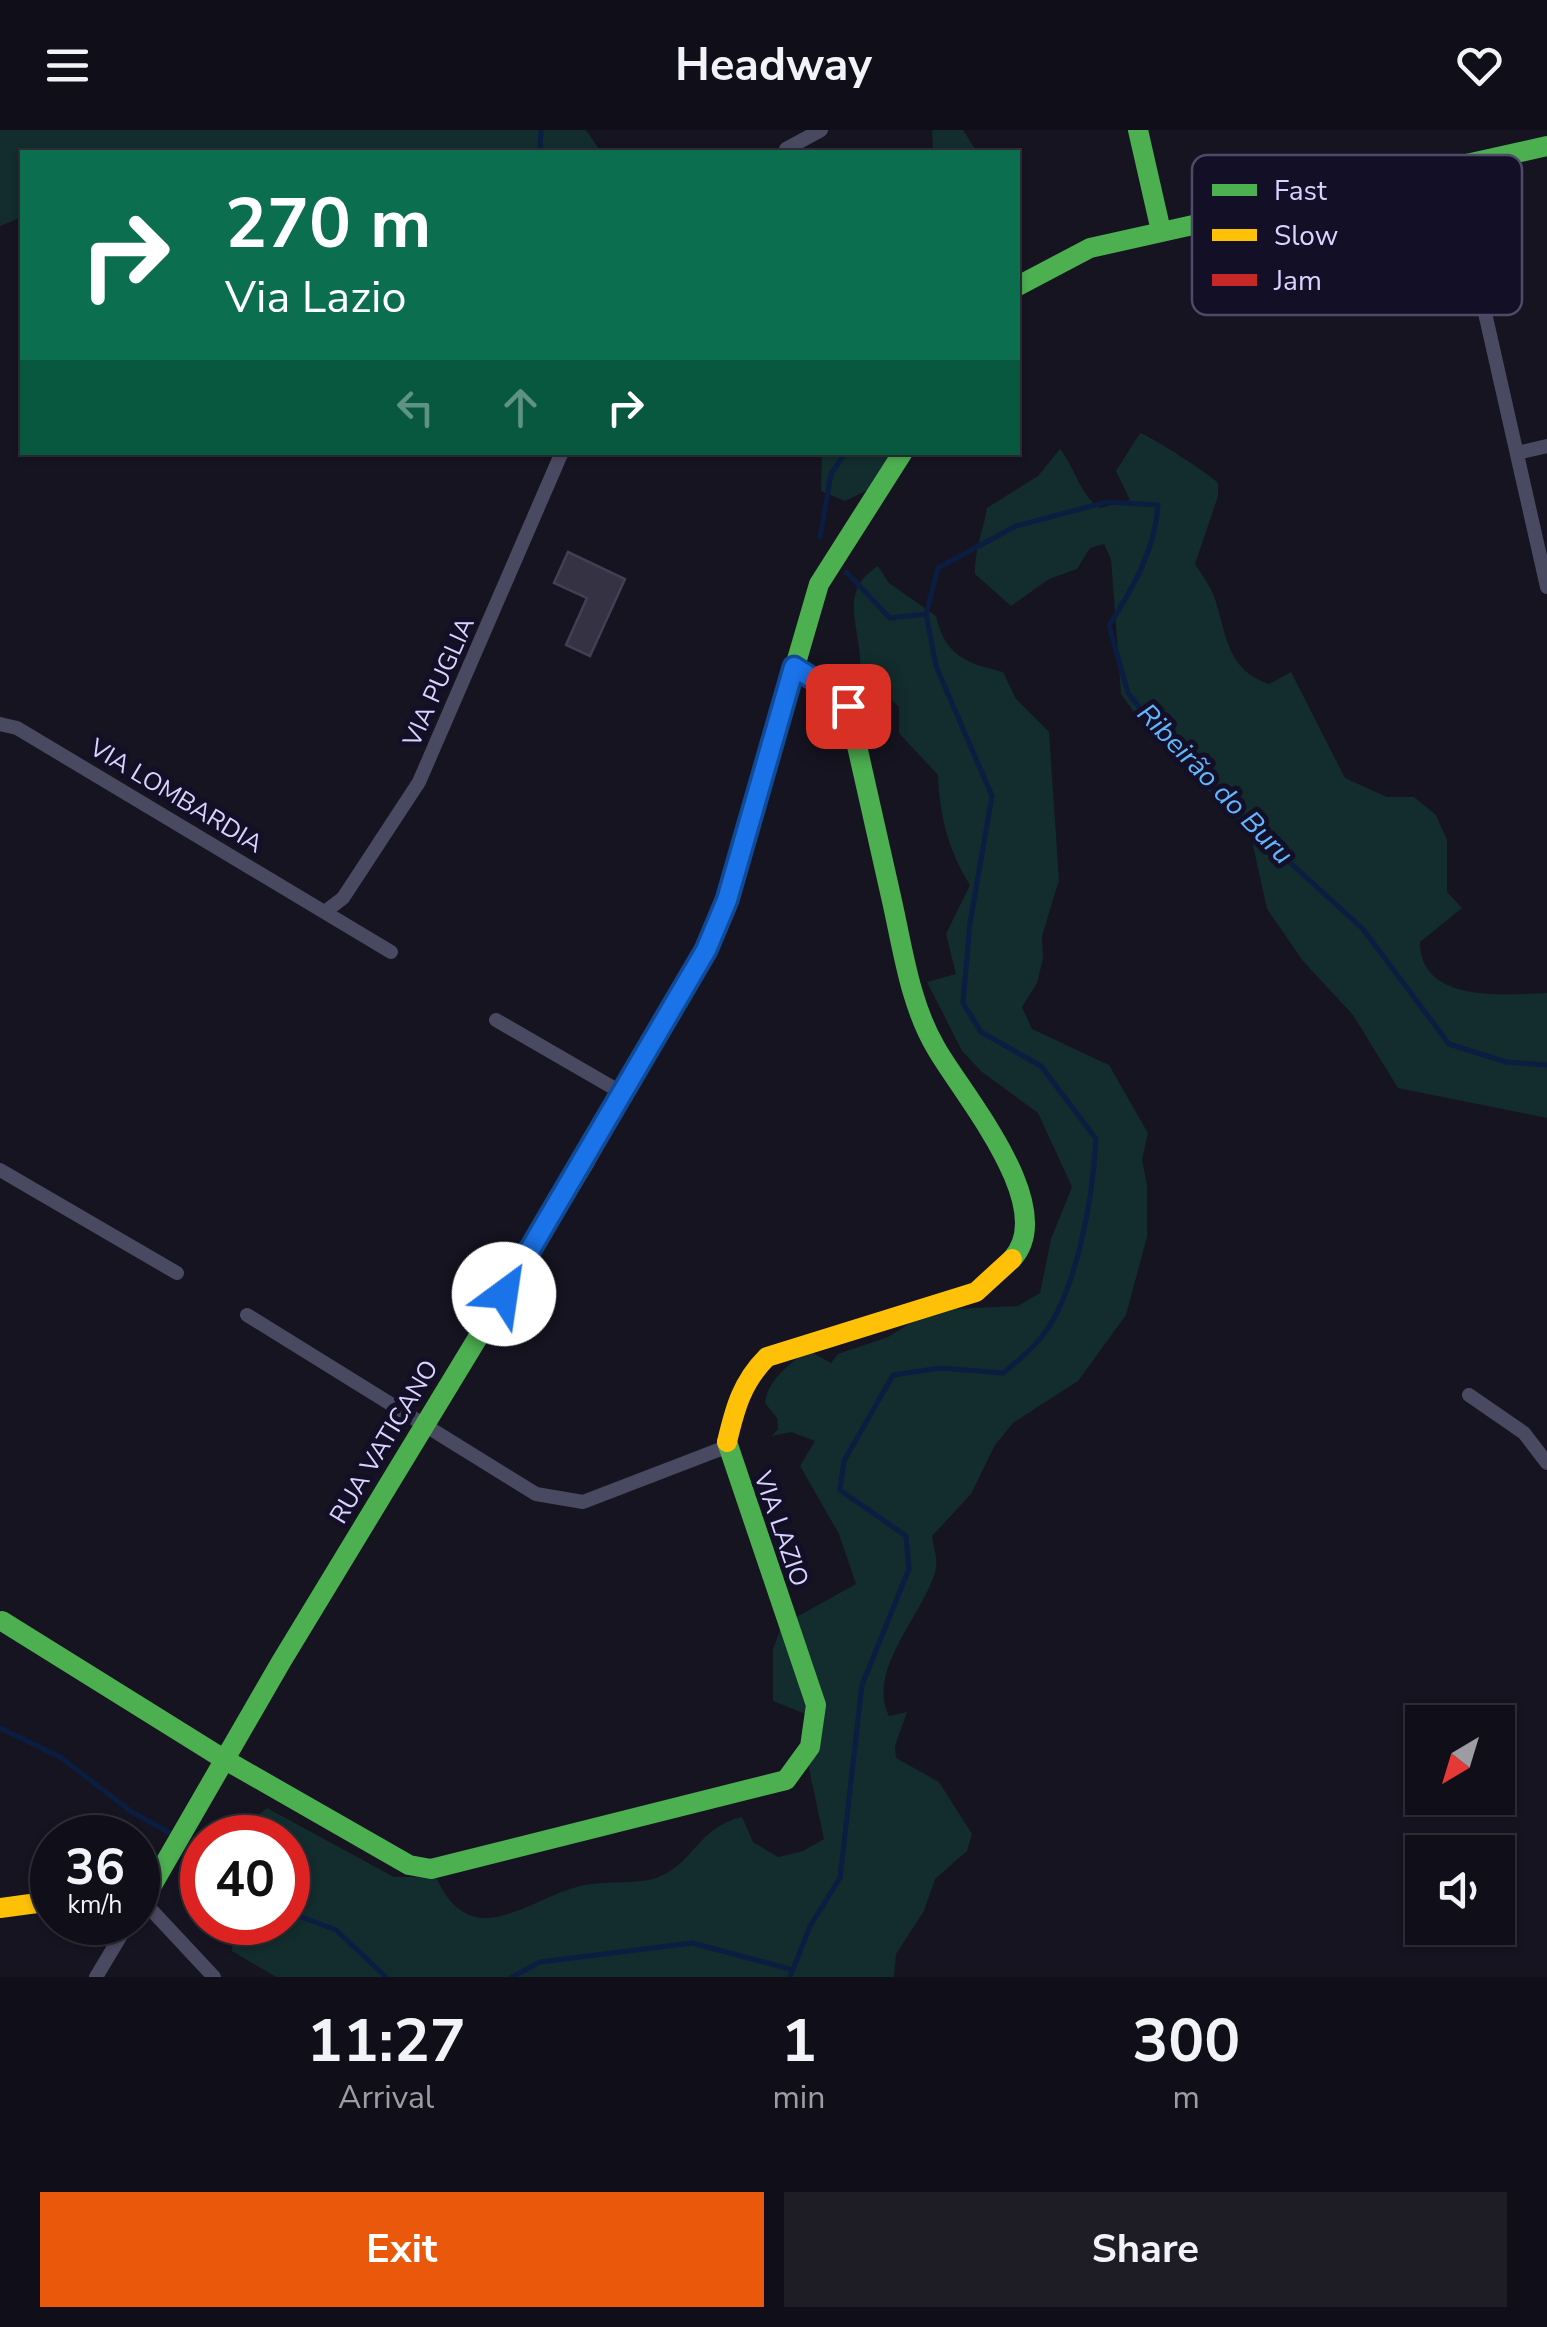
<!DOCTYPE html>
<html lang="en">
<head>
<meta charset="utf-8">
<style>
  body { margin:0; font-family:"Nunito Sans",sans-serif; background:#1e1d26; color:#f1f3f6; height:100vh; display:flex; flex-direction:column; font-size:38px; white-space:nowrap }
  * { box-sizing:border-box; margin:0 }
  p { font-size:32px; color:#9c9ca2 }
  .icon { flex:none; width:55px; height:55px; fill:none; stroke:currentColor; stroke-width:2; stroke-linecap:round; stroke-linejoin:round }
  .map { position:relative; height:1847px; overflow:hidden }
  .details { display:flex; flex-direction:column; background:#100f19; flex:1 }
  .details>* { flex:none }
  .top-card { position:absolute; left:20px; top:20px; width:1000px; height:305px; border-radius:0px; box-shadow:0 2px 8px #0004,0 0 0 2px #302f38; background:#0b6e4f; color:#fff; overflow:hidden }
  .needle { width:65px; rotate:218deg }
  .buttons { position:absolute; left:1405px; top:1575px; display:grid; gap:20px }
  .buttons a { display:grid; place-items:center; width:110px; height:110px; border-radius:0px; background:#100f19; box-shadow:0 2px 8px #0004,0 0 0 2px #302f38; font-size:50px }
  .speed { position:absolute; left:30px; top:1685px; display:flex; gap:20px; font-size:50px; font-weight:700; text-align:center }
  .speed>* { display:grid; place-content:center; width:130px; height:130px; border-radius:50%; background:#100f19; box-shadow:0 2px 8px #0004,0 0 0 2px #302f38; line-height:1 }
  .speed small { font-size:25px; font-weight:400 }
  .speed .limit { border:15px solid #d22; background:#fff; color:#111 }
  .pin { position:absolute; display:grid; place-items:center; width:85px; height:85px; color:#fff; margin:-42px; border-radius:20px; box-shadow:0 5px 15px #0006 }
  .me { position:absolute; width:110px; margin:-55px; rotate:31deg; stroke-linejoin:round; filter:drop-shadow(0 0 8px #0008) }
  .turn { display:flex; align-items:center; gap:35px; height:210px; padding:0 40px; font-size:45px }
  .turn .icon { width:130px; height:130px; stroke-width:2.5 }
  .turn b { display:block; font-size:70px; line-height:85px }
  .lanes { display:flex; align-items:center; height:95px; padding:0 40px; background:#0003; justify-content:center; gap:50px; direction:ltr }
  .lanes .off { opacity:.35 }
  .eta { display:flex; justify-content:space-evenly; align-items:center; height:170px; text-align:center }
  .eta b { font-size:60px; font-weight:700; line-height:70px }
  .cta { display:flex; gap:20px; margin-top:auto; padding:20px 40px }
  .cta a { flex:1; height:115px; border-radius:0px; background:#ea580c; color:#fff; font-size:40px; font-weight:700; line-height:115px; text-align:center }
  .cta a+a { background:#1e1d26; color:#f1f3f6 }
  header { display:flex; justify-content:space-between; align-items:center; height:130px; padding:0 40px; background:#100f19; font-size:45px; font-weight:700 }
  .map>svg:first-child { display:block }
  .green { fill:#132c2d }
  .lines { fill:none; stroke-linecap:round; stroke-linejoin:round }
  .stream { stroke:#0b1e41; stroke-width:5 }
  .building { fill:#343243; stroke:#433f54; stroke-width:2.5 }
  .street { stroke:#4a4962; stroke-width:14 }
  .fast { stroke:#4caf50; stroke-width:20 }
  .slow { stroke:#ffc107; stroke-width:20 }
  .jam { stroke:#c62828; stroke-width:20 }
  .route-casing { stroke:#114b97; stroke-width:25 }
  .route { stroke:#1a73e8; stroke-width:18 }
  .labels { text-anchor:middle; dominant-baseline:central; stroke-width:10; stroke-linejoin:round; paint-order:stroke }
  .street-label { font-size:25px; fill:#d9d4ff; stroke:#130f26 }
  .water-label { font-size:28px; font-style:italic; fill:#62b6ff; stroke:#130f26 }
  .key { fill:#130f26; stroke:#4e4a67; stroke-width:2.5 }
  .key-label { font-size:28px; fill:#d9d4ff }
</style>
</head>
<body>
<header><svg class="icon" aria-label="menu" viewBox="0 0 24 24"><path d="M4 6h16M4 12h16M4 18h16"/></svg>Headway<svg class="icon" aria-label="heart" viewBox="0 0 24 24"><path d="M12 20l-8-8c-3-5 5-10 8-4 3-6 11-1 8 4z"/></svg></header>
<div class="map">
<svg width="1547" height="1847" viewBox="0 0 1547 1847">
  <rect width="100%" height="100%" fill="#161421"/>
  <g class="green">
    <path d="M0,0H586L599,19L612,22H22V87L0,96Z"/>
    <path d="M932,0H963L977,22H933Z"/>
    <path d="M1140,303C1147,304 1213,346 1218,353V366L1195,434C1202,445 1211,457 1215,469C1227,506 1227,540 1269,554L1291,542L1345,648L1387,667H1414L1436,685L1447,710V762L1462,778L1420,812C1420,873 1503,865 1547,863V988L1398,958L1353,885L1303,831L1267,779L1250,702L1147,600L1121,564L1111,429L1104,414L1090,418L1077,439L1049,449L1011,476L975,444C975,417 983,402 987,378L1038,346L1060,319C1074,336 1081,367 1100,378L1130,370L1116,341Z"/>
    <path d="M822,323H890L870,359L845,371L821,361Z"/>
    <path d="M878,436L889,453L936,486C945,525 965,533 1003,542L1016,569L1049,602L1059,750L1042,806L1043,829L1037,853L1022,877L1032,899L1109,935L1148,1003L1142,1030L1147,1055V1107L1126,1185L1078,1251L1013,1293L995,1315L971,1364L932,1406C933,1415 938,1429 936,1438C927,1481 865,1539 889,1586L907,1582L895,1616L896,1628L939,1652L972,1704L967,1721L935,1749L924,1781L896,1824L894,1847H276L232,1821L231,1793L288,1792V1708L231,1707L267,1678L394,1747H436C471,1825 526,1770 580,1756C604,1750 636,1755 656,1748C694,1735 696,1698 742,1687L753,1712L778,1727L803,1721L824,1709L808,1634V1585L773,1571V1519L782,1495L856,1454L839,1404L800,1336L815,1311L791,1302L772,1306L778,1299L777,1288L765,1273C767,1250 791,1233 808,1220L831,1233L838,1224L888,1207L931,1180L1018,1176L1040,1163L1051,1109L1072,1057L1038,983L982,942L962,921L927,852L956,844L946,804L970,755C949,722 939,684 938,645L899,603V577L860,540C863,499 835,464 878,436Z"/>
  </g>
  <g class="lines">
    <g class="stream">
      <path d="M540,22L541,0"/>
      <path d="M820,407L831,344L846,322"/>
      <path d="M846,442L890,488L926,484"/>
      <path d="M0,1598L60,1627L132,1682L168,1702"/>
      <path d="M288,1782L336,1800L386,1847"/>
      <path d="M512,1847L540,1832L692,1813L790,1839"/>
      <path d="M790,1847L810,1796L840,1748L862,1555L909,1439L906,1406L840,1360L844,1331L893,1245L941,1238L1003,1243C1015,1233 1028,1223 1038,1211C1077,1168 1093,1065 1096,1009L1041,936L981,902L963,873L970,793L992,666L936,536L926,484L938,438L1016,396L1107,372L1158,375C1155,421 1133,457 1109,496L1128,563L1171,617L1240,687L1363,799L1449,914L1506,932L1547,935"/>
    </g>
  </g>
  <path class="building" d="M568,422L625,449L590,526L566,515L587,468L554,453Z"/>
  <g class="lines">
    <g class="street">
      <path d="M786,19L821,0"/>
      <path d="M1452,37L1547,457"/>
      <path d="M1517,323L1547,316"/>
      <path d="M0,594L17,598L391,822"/>
      <path d="M326,781L343,768L419,652L562,322"/>
      <path d="M496,890L624,964"/>
      <path d="M0,1040L177,1143"/>
      <path d="M247,1185L536,1364L583,1372L726,1317"/>
      <path d="M1469,1265L1524,1303L1547,1333"/>
      <path d="M140,1775L143,1771L214,1847"/>
      <path d="M96,1847L129,1792"/>
    </g>
    <g class="fast">
      <path d="M1138,0L1161,101"/>
      <path d="M1018,156L1090,118L1547,16"/>
      <path d="M794,537L848,576C863,641 877,706 892,771C903,820 910,874 936,918C962,964 1060,1077 1012,1129"/>
      <path d="M766,636L819,454L903,322"/>
      <path d="M2,1491L222,1628L409,1735L431,1739L786,1650L810,1617L816,1575L727,1312"/>
      <path d="M138,1769L143,1771L281,1532L585,1031"/>
    </g>
    <g class="slow">
      <path d="M727,1312C735,1278 742,1252 767,1227L976,1162L1012,1129"/>
      <path d="M0,1778L52,1771"/>
    </g>
    <path class="jam" d="M585,1031L706,818L727,770L766,636"/>
  </g>
  <g class="lines">
    <defs>
      <path id="route" d="M504,1164L706,820L727,770L794,537L834,562L848,576"/>
    </defs>
    <use href="#route" class="route-casing"/>
    <use href="#route" class="route"/>
  </g>
  <g class="labels">
    <g class="street-label">
      <text transform="translate(439 552) rotate(-66)">VIA PUGLIA</text>
      <text transform="translate(176 666) rotate(31)">VIA LOMBARDIA</text>
      <text transform="translate(384 1312) rotate(-59)">RUA VATICANO</text>
      <text transform="translate(781 1399) rotate(71)">VIA LAZIO</text>
    </g>
    <g class="water-label">
      <text transform="translate(1215 654) rotate(46)">Ribeirão do Buru</text>
    </g>
  </g>
  <rect x="1192" y="25" width="330" height="160" rx="15" class="key"/>
  <rect x="1212" y="54" width="45" height="12" fill="#4caf50"/>
  <rect x="1212" y="99" width="45" height="12" fill="#ffc107"/>
  <rect x="1212" y="144" width="45" height="12" fill="#c62828"/>
  <g class="key-label">
    <text x="1274" y="70">Fast</text>
    <text x="1274" y="115">Slow</text>
    <text x="1274" y="160">Jam</text>
  </g>
</svg>
<div class="buttons">
<a><svg class="needle" viewBox="-14 -14 28 28"><path d="M0-13l5 13h-10z" fill="#e53935"/><path d="M0 13l5-13h-10z" fill="#9c9ca2"/></svg></a>
<a><svg class="icon" aria-label="sound" viewBox="0 0 24 24"><path d="M4 9h4l5-4v14l-5-4H4zM17 9q2 3 0 6"/></svg></a>
</div>
<div class="speed"><div>36<small>km/h</small></div><div class="limit">40</div></div>
<div class="pin" style="left:848px;top:576px;background:#d93025"><svg class="icon" aria-label="arrive" viewBox="0 0 24 24"><path d="M6 21V4h12l-3 4 3 4H6"/></svg></div>
<svg class="me" style="left:504px;top:1164px" viewBox="-20 -20 40 40"><circle r="19" fill="#fff"/><path d="M0-13L10 11 0 6-10 11z" fill="#1a73e8"/></svg>
<div class="top-card">
<div class="turn"><svg class="icon" aria-label="right" viewBox="0 0 24 24"><path d="M7 20v-9h11M14 6l5 5-5 5"/></svg><div><b>270 m</b>Via Lazio</div></div>
<div class="lanes"><svg class="icon off" aria-label="left" viewBox="0 0 24 24"><path d="M17 20v-9H6M10 6l-5 5 5 5"/></svg><svg class="icon off" aria-label="ahead" viewBox="0 0 24 24"><path d="M12 20V5M6 11l6-6 6 6"/></svg><svg class="icon" aria-label="right" viewBox="0 0 24 24"><path d="M7 20v-9h11M14 6l5 5-5 5"/></svg></div>
</div>
</div>
<section class="details">
<div class="eta">
<div><b>11:27</b><p>Arrival</p></div>
<div><b>1</b><p>min</p></div>
<div><b>300</b><p>m</p></div>
</div>
<div class="cta"><a>Exit</a><a>Share</a></div>
</section>
</body>
</html>
